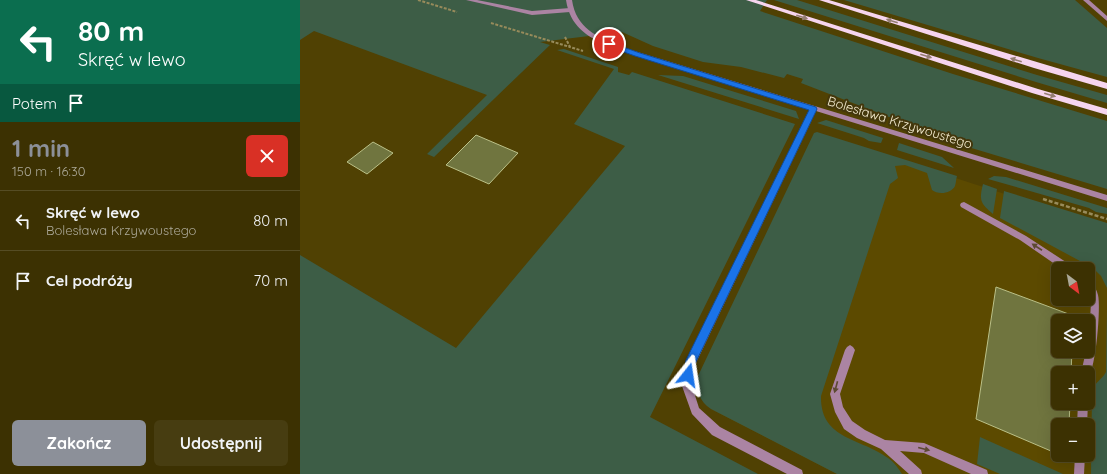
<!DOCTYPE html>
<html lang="pl">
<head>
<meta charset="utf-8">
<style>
  body { margin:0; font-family:Quicksand,sans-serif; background:#473d11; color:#f1f3f6; height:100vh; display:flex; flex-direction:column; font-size:15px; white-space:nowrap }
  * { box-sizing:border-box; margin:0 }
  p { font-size:13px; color:#aca999 }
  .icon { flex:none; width:22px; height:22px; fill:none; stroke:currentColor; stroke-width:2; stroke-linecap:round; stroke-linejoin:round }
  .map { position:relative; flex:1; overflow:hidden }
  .drawer { display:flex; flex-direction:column; background:#3c3102; width:300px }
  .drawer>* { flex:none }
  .hud { background:#0b6e4f; color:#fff; overflow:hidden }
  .needle { width:26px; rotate:148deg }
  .fabs { position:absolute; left:751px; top:262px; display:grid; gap:8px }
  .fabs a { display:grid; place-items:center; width:44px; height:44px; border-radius:6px; background:#3c3102; box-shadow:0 4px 16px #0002,0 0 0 1px #554c24; font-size:20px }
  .pin { position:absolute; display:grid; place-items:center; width:34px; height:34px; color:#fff; margin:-17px; border:2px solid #fff; border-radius:50%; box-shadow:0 1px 4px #0007 }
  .me { position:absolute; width:44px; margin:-22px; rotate:15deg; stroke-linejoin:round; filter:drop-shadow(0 0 3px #0008) }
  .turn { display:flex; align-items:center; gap:14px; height:84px; padding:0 12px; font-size:18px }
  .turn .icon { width:52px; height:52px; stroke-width:2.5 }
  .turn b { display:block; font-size:28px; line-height:34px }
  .then { display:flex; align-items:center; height:38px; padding:0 12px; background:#0003; gap:8px; font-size:15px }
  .round { display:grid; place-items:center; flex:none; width:42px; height:42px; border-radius:6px; background:#473d11 }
  .headline { display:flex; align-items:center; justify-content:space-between; height:68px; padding:0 12px }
  h1 { font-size:24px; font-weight:800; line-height:30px; color:#8c9099 }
  .action { display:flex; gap:8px; margin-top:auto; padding:8px 12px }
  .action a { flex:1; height:46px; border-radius:6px; background:#8c9099; color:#fff; font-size:16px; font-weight:800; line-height:46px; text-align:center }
  .action a+a { background:#473d11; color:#f1f3f6 }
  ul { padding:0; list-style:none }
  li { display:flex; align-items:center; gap:12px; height:60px; padding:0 12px; border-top:1px solid #554c24 }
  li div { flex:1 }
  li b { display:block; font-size:15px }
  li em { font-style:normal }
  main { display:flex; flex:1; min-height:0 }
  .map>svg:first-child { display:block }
  .built { fill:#5c4a00; fill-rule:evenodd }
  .green { fill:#3d5d46 }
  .building { fill:#70753f; stroke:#bbc188 }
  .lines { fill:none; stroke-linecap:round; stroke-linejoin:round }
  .path-far1 { stroke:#978b5b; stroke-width:2; stroke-dasharray:3 1.5; stroke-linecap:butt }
  .path { stroke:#978b5b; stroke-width:2.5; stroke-dasharray:4 2; stroke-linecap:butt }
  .service { fill:#ab84a3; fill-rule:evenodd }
  .minor { fill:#ab84a3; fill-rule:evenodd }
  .primary { fill:#f6d5ef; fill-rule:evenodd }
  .oneway { fill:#947e72 }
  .oneway2 { fill:#5d4a32 }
  .route { fill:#1a73e8; stroke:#114b97 }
  .labels { text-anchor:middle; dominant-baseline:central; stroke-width:4; stroke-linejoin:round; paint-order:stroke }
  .street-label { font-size:13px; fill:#f5edd0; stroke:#43370c }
</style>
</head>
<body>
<main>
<section class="drawer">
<div class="hud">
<div class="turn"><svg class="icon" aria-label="left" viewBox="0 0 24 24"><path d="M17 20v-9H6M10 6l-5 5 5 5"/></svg><div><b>80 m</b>Skręć w lewo</div></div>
<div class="then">Potem<svg class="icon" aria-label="arrive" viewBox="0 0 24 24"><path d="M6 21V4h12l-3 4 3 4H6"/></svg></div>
</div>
<div class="headline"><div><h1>1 min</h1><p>150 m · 16:30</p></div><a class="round" style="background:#d93025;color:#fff"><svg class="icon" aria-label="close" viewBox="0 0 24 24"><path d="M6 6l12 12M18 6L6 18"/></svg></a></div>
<ul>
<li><svg class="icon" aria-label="left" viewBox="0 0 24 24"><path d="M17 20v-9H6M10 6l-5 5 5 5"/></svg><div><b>Skręć w lewo</b><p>Bolesława Krzywoustego</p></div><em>80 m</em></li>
<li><svg class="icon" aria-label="arrive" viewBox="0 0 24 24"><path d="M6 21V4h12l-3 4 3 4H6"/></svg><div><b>Cel podróży</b></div><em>70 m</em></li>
</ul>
<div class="action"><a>Zakończ</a><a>Udostępnij</a></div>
</section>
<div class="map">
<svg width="807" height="474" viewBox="0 0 807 474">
  <rect width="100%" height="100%" fill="#504103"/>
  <path class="built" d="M535,139L807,227V474H537L411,409L403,384ZM758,269H788V299H758ZM758,321H788V351H758ZM758,373H788V403H758ZM758,425H788V455H758Z"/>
  <g class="green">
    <path d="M0,0H467L460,11L653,74L807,121V189L605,128L606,122L589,117L501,83L503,79L487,74L484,78L441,67L403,62L353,46L322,32L240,42L250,45L134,157L127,154L187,95L14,31L0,40Z"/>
    <path d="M474,0H497L737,75L807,95V103L736,82Z"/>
    <path d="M544,0H775L807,28V77L738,58Z"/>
    <path d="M264,49L318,67V72L329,75L332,72L495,124L350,417L458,474H0V255L156,348L325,146L274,124L314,69L257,50Z"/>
    <path d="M358,75L383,76L496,111L499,119Z"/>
    <path d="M526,120L583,138L581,143L569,141L564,138L517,123Z"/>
    <path d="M517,132L657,176C656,179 656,183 655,186C651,194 638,195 632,190L627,173L605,165L595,166L598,178L590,184L521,396C520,440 561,438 588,458C594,462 598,468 602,474H537L411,409C399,401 397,392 397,378L514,133Z"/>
    <path d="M599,143L642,157L654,168L597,150Z"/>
    <path d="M694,176L706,177L807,208V214L796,212L789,208L688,179Z"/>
    <path d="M683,184L697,189L693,214C680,203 679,200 683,184Z"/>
    <path d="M704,191L807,223V288L801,276L793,268L700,218Z"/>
    <path d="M807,308V474H791L792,392C796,380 801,381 806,372Z"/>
    <path d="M680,437L763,474H700L677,464Z"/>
  </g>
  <g class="building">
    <path d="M176,135L218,153L189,184L146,165Z"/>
    <path d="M73,142L93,153L67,174L47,162Z"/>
    <path d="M696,287L774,316V321H758V351H772L771,373H758V403H770L769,425H758V454L676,419Z"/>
  </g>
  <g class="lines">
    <g class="path-far1">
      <path d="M118,0L157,12"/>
      <path d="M191,23L270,47"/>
      <path d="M265,37L270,47L283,51"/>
    </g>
    <path class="path" d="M743,199L807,219"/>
    <g class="service">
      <path d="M166,0H177L232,11L270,8L273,10L270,12L232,15Z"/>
      <path d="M783,0H789L807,16V21Z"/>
      <path d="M664,202L726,236L772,266L773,269H762L720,240L661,207L660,205L661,203Z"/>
      <path d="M788,280L791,281C794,286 797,290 798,295C801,307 796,369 788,377V373H781L786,351H788L791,303L788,292Z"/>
      <path d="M550,345L553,347L555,350L540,394L543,407L552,421L565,430L585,440L624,443L687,470L688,474H671L624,453L600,451L621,470L622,474H609L581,449L557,438L544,429L535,412L530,394L545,350L547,347Z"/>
      <path d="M778,403H788L787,425H777Z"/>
      <path d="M775,455H785L784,474H774Z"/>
    </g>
    <path class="minor" d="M266,0H272C276,28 297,37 321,47L807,195V201L516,111L395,365L392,386L399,408L420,427L502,470L503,474H487L412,435L392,414L382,386L387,361L511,109L308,46C286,36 270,26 266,0Z"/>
    <g class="primary">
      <path d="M446,0H456L738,89L807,109V115L732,93Z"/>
      <path d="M519,0H529L807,83V89L734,68Z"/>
    </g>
  </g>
  <defs><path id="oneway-solid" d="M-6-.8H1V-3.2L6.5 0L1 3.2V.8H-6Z"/></defs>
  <g class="oneway">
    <use href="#oneway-solid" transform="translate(502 17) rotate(18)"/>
    <use href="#oneway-solid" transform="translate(592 21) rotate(-163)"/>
    <use href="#oneway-solid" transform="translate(626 56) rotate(18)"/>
    <use href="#oneway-solid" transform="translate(716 60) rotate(-163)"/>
    <use href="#oneway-solid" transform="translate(750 95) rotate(16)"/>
  </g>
  <g class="oneway2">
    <use href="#oneway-solid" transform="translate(737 247) rotate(-147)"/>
    <use href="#oneway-solid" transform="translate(536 387) rotate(105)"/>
    <use href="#oneway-solid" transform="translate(624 449) rotate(14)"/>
  </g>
  <path class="route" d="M309,42L340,53L516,107L517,109L395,364L392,379L388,380L384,379L383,375L386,360L509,110L335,56L307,46V43Z"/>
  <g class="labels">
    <g class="street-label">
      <text transform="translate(600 122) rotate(17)">Bolesława Krzywoustego</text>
    </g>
  </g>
</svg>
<div class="fabs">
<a><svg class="needle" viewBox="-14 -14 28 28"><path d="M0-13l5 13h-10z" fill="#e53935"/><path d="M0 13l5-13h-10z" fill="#aca999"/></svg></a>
<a><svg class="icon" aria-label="layers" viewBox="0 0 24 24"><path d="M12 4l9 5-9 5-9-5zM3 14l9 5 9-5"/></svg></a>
<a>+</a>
<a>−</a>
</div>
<div class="pin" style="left:309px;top:44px;background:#d93025"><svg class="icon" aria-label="arrive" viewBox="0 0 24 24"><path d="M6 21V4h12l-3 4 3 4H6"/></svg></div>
<svg class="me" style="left:388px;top:375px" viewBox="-20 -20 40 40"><path d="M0-17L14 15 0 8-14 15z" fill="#1a73e8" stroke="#fff" stroke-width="4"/></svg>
</div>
</main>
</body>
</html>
